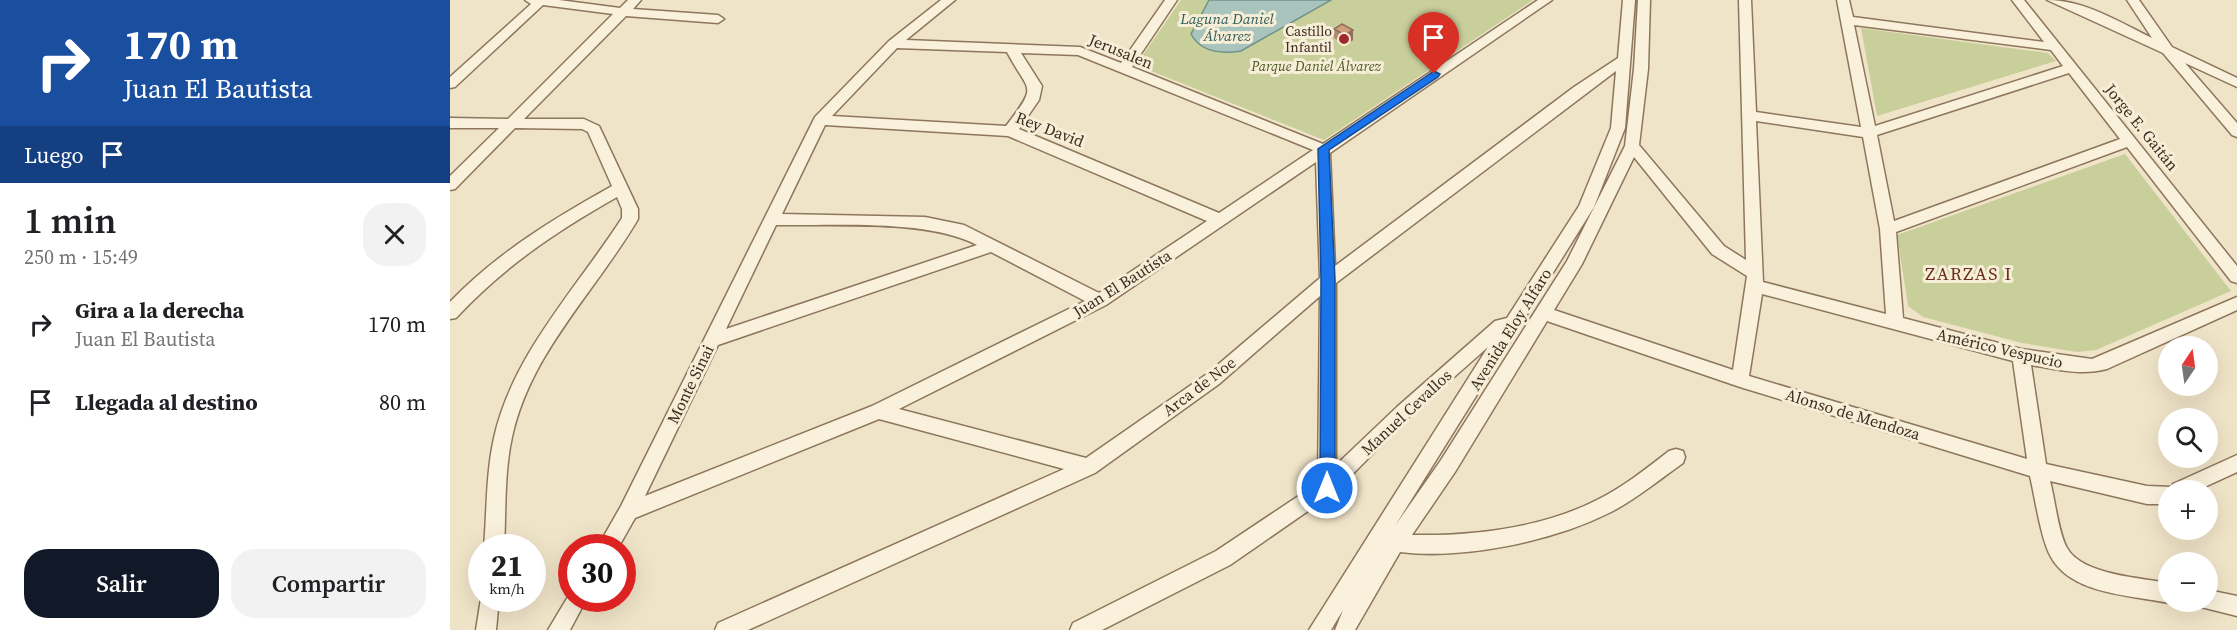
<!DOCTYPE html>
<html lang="es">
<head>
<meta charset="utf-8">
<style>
  body { margin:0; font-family:"Source Serif 4",serif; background:#f2f2f2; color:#202124; height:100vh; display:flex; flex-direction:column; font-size:22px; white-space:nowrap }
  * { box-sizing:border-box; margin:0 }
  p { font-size:20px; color:#757577 }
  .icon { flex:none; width:33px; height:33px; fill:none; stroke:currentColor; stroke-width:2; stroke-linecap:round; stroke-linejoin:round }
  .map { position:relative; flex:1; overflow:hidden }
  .side { display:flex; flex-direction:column; background:#fff; width:450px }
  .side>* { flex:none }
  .banner { background:#1a4fa0; color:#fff; overflow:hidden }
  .needle { width:39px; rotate:13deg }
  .buttons { position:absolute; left:1708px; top:336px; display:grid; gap:12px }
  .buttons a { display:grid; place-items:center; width:60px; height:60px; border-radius:50%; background:#fff; box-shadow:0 6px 24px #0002; font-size:30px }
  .speed { position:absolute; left:18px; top:534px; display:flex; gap:12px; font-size:30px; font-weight:700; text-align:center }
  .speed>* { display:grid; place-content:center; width:78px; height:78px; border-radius:50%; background:#fff; box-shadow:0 6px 24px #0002; line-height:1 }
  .speed small { font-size:15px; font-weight:400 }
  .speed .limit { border:9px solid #d22; background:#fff; color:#111 }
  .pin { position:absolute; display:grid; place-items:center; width:51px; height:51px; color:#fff; margin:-62px -26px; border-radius:50% 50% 50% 0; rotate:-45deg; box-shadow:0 0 6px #0007 }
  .pin .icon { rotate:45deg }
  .me { position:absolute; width:66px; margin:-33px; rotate:0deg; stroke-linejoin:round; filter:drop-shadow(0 0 4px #0008) }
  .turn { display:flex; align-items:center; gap:21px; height:126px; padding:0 24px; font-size:27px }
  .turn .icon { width:78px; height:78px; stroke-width:2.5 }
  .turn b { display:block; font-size:42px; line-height:51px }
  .then { display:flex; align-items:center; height:57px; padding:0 24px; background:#0003; gap:12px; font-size:22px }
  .round { display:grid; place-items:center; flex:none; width:63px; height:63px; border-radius:24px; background:#f2f2f2 }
  .head { display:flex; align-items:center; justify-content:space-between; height:102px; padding:0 24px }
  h1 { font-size:36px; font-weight:600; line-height:45px }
  .primary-button { display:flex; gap:12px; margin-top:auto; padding:12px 24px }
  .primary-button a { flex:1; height:69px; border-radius:24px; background:#111827; color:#fff; font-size:24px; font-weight:600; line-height:69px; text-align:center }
  .primary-button a+a { background:#f2f2f2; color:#202124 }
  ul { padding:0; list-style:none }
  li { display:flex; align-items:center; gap:18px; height:78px; padding:0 24px }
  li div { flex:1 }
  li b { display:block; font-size:22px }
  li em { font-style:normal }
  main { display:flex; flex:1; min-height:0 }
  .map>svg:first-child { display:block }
  .green { fill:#c9cf9b }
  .water { fill:#a9c4bc; stroke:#6f938a; stroke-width:1.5 }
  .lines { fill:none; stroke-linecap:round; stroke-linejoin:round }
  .minor-casing { stroke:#8d765c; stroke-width:3 }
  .minor { fill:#faf1dc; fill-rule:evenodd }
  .wall { fill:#b2896c }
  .shaded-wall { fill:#916f58 }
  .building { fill:#cf9f7d; stroke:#916f58; stroke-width:1.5 }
  .route { fill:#1a73e8; stroke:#114b97; stroke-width:1.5 }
  .poi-dot { fill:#9e2a2b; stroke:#f7eed8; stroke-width:2 }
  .labels { text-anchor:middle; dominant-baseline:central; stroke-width:6; stroke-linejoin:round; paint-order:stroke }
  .far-poi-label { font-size:14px; fill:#3d2e20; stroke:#f7eed8; text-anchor:end }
  .far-park-label { font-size:14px; font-style:italic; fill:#4d5a26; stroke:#f7eed8 }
  .far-water-label { font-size:15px; font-style:italic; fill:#2f5d5a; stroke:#f7eed8 }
  .street-label { font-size:16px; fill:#3d2e20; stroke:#f7eed8 }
  .neighbourhood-label { font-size:18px; letter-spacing:1.5px; fill:#6b2e1e; stroke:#f7eed8 }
</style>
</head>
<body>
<main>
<section class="side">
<div class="banner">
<div class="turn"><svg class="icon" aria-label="right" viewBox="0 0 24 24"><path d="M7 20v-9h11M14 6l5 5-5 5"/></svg><div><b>170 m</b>Juan El Bautista</div></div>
<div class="then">Luego<svg class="icon" aria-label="arrive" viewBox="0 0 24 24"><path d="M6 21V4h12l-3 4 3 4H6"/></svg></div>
</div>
<div class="head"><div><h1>1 min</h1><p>250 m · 15:49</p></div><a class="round"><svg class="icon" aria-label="close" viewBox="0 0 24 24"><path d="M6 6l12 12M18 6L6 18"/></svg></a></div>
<ul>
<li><svg class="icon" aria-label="right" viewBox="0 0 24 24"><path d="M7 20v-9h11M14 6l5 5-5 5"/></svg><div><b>Gira a la derecha</b><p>Juan El Bautista</p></div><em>170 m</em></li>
<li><svg class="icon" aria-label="arrive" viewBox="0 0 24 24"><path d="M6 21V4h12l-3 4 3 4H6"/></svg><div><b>Llegada al destino</b></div><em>80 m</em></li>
</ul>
<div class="primary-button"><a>Salir</a><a>Compartir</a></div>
</section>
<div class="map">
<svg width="1787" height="630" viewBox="0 0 1787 630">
  <rect width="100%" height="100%" fill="#f0e4c8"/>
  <g class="green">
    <path d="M731,0H1083L874,140L686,65Z"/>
    <path d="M1411,28L1598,53L1606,61L1427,116Z"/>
    <path d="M1675,154L1781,291L1646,350L1627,352L1572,343L1473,317L1458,306L1447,235Z"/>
  </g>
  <path class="water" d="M759,0H881L791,51C772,54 751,53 741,34Z"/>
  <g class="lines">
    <defs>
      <g id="minor">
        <path d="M75,0H109L170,8L178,0H191L183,9L268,15L274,19L268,23L176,16L74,119H134L149,126L188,209V219C146,291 80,353 62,437C54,473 56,511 54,548H34C37,511 36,474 44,438C62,355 127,288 172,218V209L167,197C107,231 53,267 6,318L0,319V302C47,253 103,219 162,186L138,132L132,129L65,128L5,189L0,190V176L49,128H0V118L58,119L163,14L93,5L5,87L0,88V77L81,4Z"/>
        <path d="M491,0H505L456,40L630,47L671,63L715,0H727L682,67L873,144L1088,0H1102L880,153L885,266L1124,87L1168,58L1173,0H1185L1175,128L1144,207L945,526L991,460L1117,261L1175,146L1184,69L1188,0H1200L1198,69L1189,145L1274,246L1296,260L1289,0H1301L1306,112L1411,127L1387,0H1399L1403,17L1594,42L1562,0H1574L1787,266V283L1781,281L1677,147L1446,232L1453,318L1571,349L1642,359L1787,297V310L1657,369C1631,376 1607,369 1581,365L1596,464L1697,486L1722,487L1723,484L1787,455V472L1748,490H1719V504H1697L1600,481C1605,499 1608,532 1617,548C1632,575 1691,578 1719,583V602H1722L1719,603C1682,595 1622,595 1601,557C1591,540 1585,497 1580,476L1290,387L1097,321L1005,472L962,535C1023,536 1092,528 1147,500C1173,487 1196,469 1219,451L1226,449L1233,451L1235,457L1233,463C1209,480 1186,499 1161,512C1104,541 1014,560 950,552L905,630H885L893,610L881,630H859L1038,347L959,417L884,493L780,565L652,630H620L623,623L766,551L868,483L870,296L769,384L645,473L298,630H265L268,623L614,469L429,419L185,518L168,548H147L171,506L365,117L439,41ZM1404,25L1601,50L1613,66L1425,126ZM447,48L557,52C579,94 589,83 556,126L382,116ZM571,53L628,55L863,150L769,213L569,129L589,100L592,86ZM1166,71L1161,128L1129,206L1057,318L1045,321L947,407L886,465V283ZM1619,73L1670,139L1444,221L1427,135ZM1306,121L1413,137L1430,229L1436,314L1313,282ZM375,125L558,136L757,221L649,293L514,225L475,217L332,214ZM1184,157L1262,254L1297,276L1283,370L1104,310L1132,264ZM866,162L870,278L757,374L636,458L449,409L656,305ZM326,225C384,226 478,219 527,245L276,329ZM541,252L635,301L422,406L195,496L268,345ZM1312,294L1563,361L1577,459L1299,376Z"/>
        <path d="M1597,0C1635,0 1669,22 1702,38L1677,0H1689L1722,47L1787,78V87L1735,63L1787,123V137L1782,135L1713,53Z"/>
        <path d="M122,590V598H137L120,630H98Z"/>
        <path d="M1758,590L1787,596V616L1751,607L1748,602H1758Z"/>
        <path d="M32,592V598H49L46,630H26Z"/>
      </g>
    </defs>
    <use href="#minor" class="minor-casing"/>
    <use href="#minor" class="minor"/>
  </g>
  <path class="wall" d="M892,24L903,40L895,45L884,38V29Z"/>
  <path class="shaded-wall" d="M903,30V40L895,45V35Z"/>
  <path class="building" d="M892,24L903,30L895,35L884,29Z"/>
  <path class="route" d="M984,71L990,74L988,77L879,150L885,280V488L883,492L877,494L872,492L870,488L871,280L868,149Z"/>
  <circle class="poi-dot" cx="894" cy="39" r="6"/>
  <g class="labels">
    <g class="far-poi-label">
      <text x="882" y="31">Castillo<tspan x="882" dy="16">Infantil</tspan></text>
    </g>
    <g class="far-park-label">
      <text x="866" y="66">Parque Daniel Álvarez</text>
    </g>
    <g class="far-water-label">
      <text x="777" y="18">Laguna Daniel<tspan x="777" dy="17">Álvarez</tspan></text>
    </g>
    <g class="street-label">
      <text transform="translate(671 51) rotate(22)">Jerusalen</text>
      <text transform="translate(1692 127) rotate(51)">Jorge E. Gaitán</text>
      <text transform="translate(600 129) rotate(21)">Rey David</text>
      <text transform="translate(672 283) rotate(-32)">Juan El Bautista</text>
      <text transform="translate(1060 329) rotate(-58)">Avenida Eloy Alfaro</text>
      <text transform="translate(1550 348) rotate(13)">Américo Vespucio</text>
      <text transform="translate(240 384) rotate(-64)">Monte Sinai</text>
      <text transform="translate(749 386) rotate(-37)">Arca de Noe</text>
      <text transform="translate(956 412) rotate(-43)">Manuel Cevallos</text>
      <text transform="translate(1403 414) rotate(17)">Alonso de Mendoza</text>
    </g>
    <g class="neighbourhood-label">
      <text x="1519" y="273">ZARZAS I</text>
    </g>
  </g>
</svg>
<div class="buttons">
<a><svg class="needle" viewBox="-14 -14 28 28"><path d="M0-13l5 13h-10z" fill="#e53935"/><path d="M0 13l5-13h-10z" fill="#757577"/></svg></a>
<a><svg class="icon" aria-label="search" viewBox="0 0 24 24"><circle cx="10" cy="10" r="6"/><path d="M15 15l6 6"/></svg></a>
<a>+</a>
<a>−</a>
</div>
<div class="speed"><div>21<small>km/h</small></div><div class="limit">30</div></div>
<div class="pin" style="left:984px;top:74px;background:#d93025"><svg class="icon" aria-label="arrive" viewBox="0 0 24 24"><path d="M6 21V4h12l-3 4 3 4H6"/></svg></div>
<svg class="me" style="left:877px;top:488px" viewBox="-20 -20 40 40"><circle r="17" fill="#1a73e8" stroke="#fff" stroke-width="3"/><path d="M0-11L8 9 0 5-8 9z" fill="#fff"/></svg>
</div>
</main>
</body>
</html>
